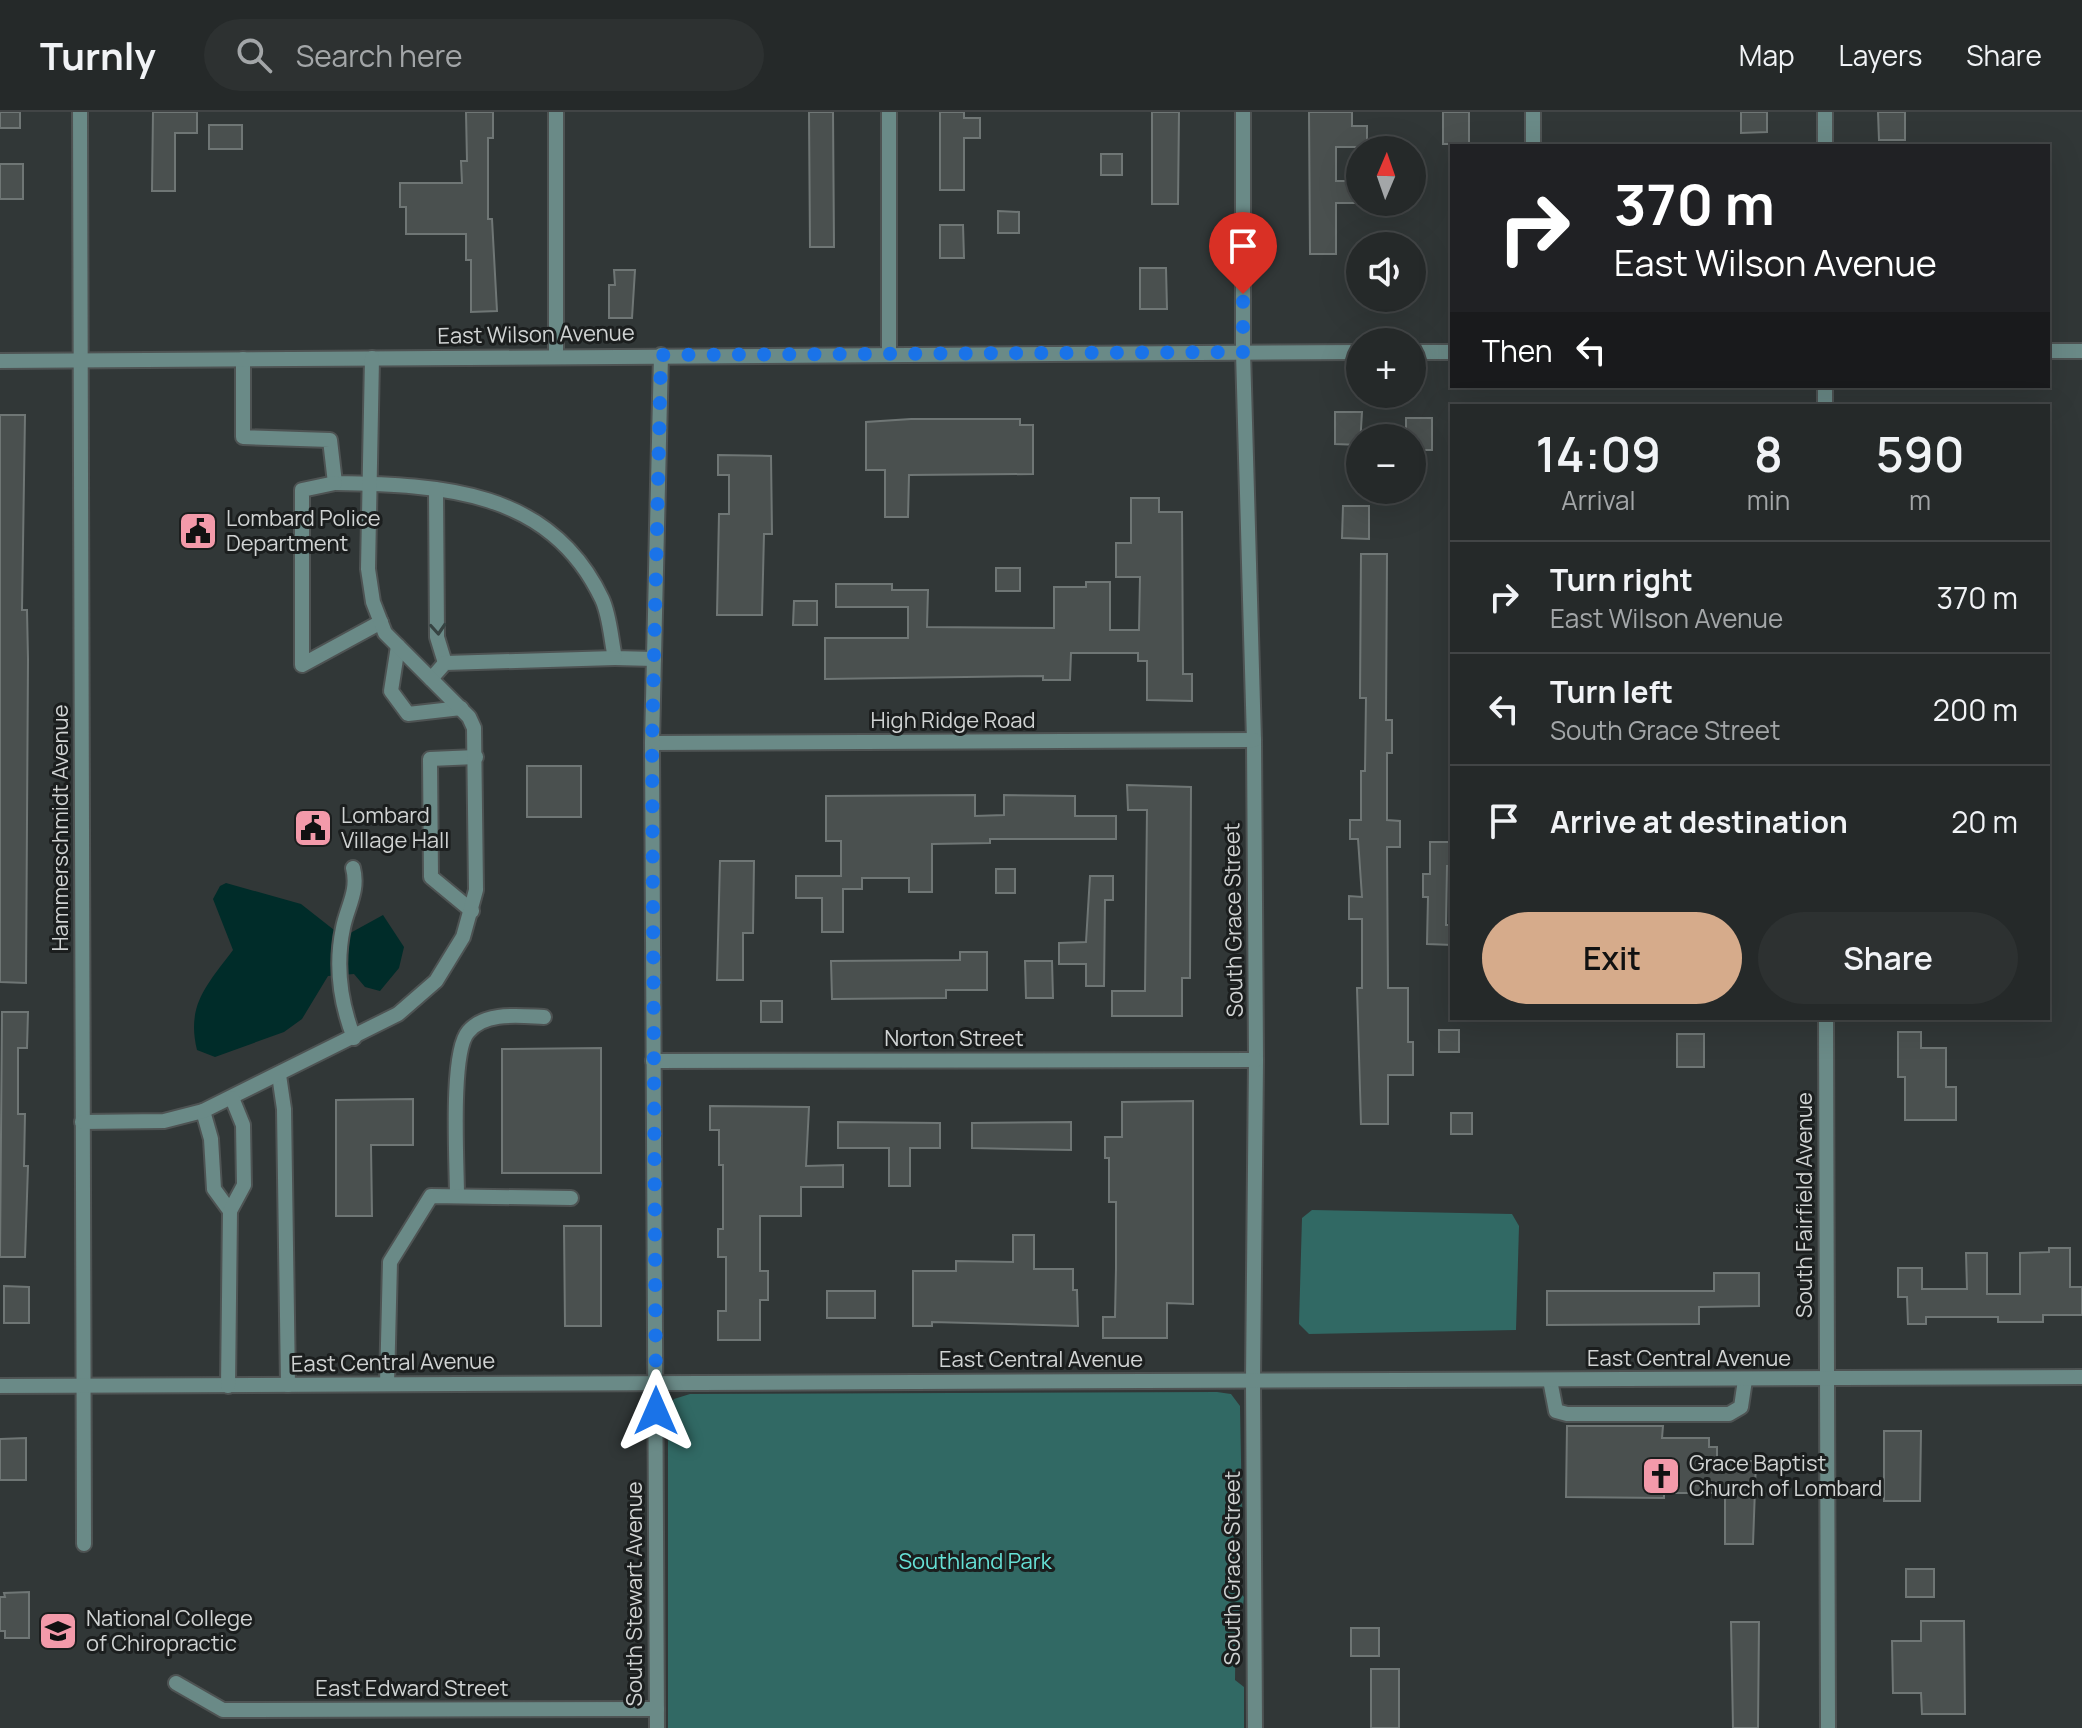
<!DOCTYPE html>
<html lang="en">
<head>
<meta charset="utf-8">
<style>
  body { margin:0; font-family:Manrope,sans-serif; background:#2d3131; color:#f1f3f6; height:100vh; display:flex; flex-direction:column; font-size:30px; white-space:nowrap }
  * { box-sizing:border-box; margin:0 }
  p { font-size:26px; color:#a3a6a8 }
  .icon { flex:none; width:44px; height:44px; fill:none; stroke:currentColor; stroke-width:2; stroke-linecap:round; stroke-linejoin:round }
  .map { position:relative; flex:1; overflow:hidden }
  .drawer { position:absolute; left:1450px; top:292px; width:600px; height:616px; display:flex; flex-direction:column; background:#252929; border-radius:0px; box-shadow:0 8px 32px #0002,0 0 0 2px #424546 }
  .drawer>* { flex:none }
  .guide { position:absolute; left:1450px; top:32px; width:600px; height:244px; border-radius:0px; box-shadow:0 8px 32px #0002,0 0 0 2px #424546; background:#202124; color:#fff; overflow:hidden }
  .needle { width:52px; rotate:2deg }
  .fabs { position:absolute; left:1346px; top:24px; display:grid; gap:16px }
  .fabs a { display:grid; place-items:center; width:80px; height:80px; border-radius:50%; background:#252929; box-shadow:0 8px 32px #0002,0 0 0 2px #424546; font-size:40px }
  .pin { position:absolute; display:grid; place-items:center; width:68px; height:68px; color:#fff; margin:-82px -34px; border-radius:50% 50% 50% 0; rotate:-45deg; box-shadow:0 0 8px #0007 }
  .pin .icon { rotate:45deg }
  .me { position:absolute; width:88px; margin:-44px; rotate:0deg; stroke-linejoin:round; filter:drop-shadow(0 0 6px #0008) }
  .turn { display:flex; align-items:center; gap:28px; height:168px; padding:0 32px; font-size:36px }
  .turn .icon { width:104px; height:104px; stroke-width:2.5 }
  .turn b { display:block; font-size:56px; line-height:68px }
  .then { display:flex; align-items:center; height:76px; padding:0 32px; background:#0003; gap:16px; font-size:30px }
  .eta { display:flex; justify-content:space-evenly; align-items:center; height:136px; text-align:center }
  .eta b { font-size:48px; font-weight:600; line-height:56px }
  .cta { display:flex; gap:16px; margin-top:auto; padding:16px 32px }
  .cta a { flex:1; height:92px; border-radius:48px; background:#d6ab8b; color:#111; font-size:32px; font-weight:600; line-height:92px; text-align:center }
  .cta a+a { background:#2d3131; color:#f1f3f6 }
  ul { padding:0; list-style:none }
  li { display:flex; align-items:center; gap:24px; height:112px; padding:0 32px; border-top:2px solid #424546 }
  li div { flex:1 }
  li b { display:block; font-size:30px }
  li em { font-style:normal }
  header { display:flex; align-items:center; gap:48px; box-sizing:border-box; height:112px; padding:0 40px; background:#252929; border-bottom:2px solid #424546 }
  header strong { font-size:38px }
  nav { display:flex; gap:44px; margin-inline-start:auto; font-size:28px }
  .search { width:560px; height:72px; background:#2d3131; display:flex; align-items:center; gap:20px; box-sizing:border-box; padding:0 28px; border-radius:44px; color:#a3a6a8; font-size:30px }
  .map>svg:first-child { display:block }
  .green { fill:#316964 }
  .water { fill:#002c29 }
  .building { fill:#4a504f; stroke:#6f7675; stroke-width:2 }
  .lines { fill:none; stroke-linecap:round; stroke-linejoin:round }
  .minor-casing { stroke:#4e5353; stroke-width:18 }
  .minor { stroke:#6a8a87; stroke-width:14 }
  .oneway { stroke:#374443 }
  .route { stroke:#1a73e8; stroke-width:14; stroke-dasharray:0 25.2 }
  .labels { text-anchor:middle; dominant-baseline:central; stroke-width:6; stroke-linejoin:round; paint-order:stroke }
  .street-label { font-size:22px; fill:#d0d3d3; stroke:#1b1e1e }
  .poi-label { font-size:22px; fill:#d0d3d3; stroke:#1b1e1e; text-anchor:start }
  .park-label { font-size:22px; fill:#66e1d6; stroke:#1b1e1e }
</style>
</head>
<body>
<header>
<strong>Turnly</strong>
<div class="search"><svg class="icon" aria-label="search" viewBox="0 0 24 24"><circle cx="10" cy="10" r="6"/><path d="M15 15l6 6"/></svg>Search here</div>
<nav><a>Map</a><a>Layers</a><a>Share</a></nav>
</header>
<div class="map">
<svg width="2082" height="1616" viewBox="0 0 2082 1616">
  <rect width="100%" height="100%" fill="#313737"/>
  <g class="green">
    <path d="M1312,1098L1512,1102L1519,1114L1516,1218L1309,1222L1299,1212L1302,1106Z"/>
    <path d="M1217,1280L1231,1282L1240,1294L1242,1401L1234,1408V1474L1244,1485L1243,1494L1236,1502L1235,1568L1244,1575V1616H668V1296L674,1287L690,1282Z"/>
  </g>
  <path class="water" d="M226,771L301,792L343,825L383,803L404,835L399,856L380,879L365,875L354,862L328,864L302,907L284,920L215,945L197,938C186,893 207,873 233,838L213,787L220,774Z"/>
  <g class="building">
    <rect x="0" y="0" width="20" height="16"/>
    <path d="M153,0H197V21H175V79H152Z"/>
    <path d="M466,0H493V26H488V107H492L497,199L471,200V148H466V122H406V95H400V71H462L461,49H467Z"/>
    <path d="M809,0H833L834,135H810Z"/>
    <path d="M940,0H964V6H980V26H964V78H940Z"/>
    <path d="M1152,0H1179L1178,92H1152Z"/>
    <path d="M1309,0H1352V14H1367V35H1336V69H1360V91H1336V142H1310Z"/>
    <rect x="1443" y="0" width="26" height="32"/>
    <path d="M1741,0H1767V20L1741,21Z"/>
    <path d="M1878,0H1905V28H1879Z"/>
    <rect x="209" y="13" width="33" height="24"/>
    <rect x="1101" y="42" width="21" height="21"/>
    <rect x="0" y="52" width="23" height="35"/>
    <path d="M998,99L1019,100V121H998Z"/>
    <path d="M940,113H963L964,146H940Z"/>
    <path d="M1140,156H1166L1167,197H1140Z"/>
    <path d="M614,158H635L632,206H609V173H615Z"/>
    <path d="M1335,300H1362L1360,333L1335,332Z"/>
    <path d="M0,303H25L22,498H27L28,547L26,871L0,870Z"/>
    <path d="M1406,306H1432V338H1412V326H1406Z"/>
    <path d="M911,307H1020V313H1033V362L909,363L908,405H885V358H866V310Z"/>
    <path d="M718,343L771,344L772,422H764L762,503H717L719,402H729V363H718Z"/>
    <path d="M1131,386H1159V400H1182L1183,562H1192V589L1147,588V549H1138V541H1071L1070,568H1043V564L825,567V526H908V495H836V472H892V478H928L927,515L1054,516V475H1086V470H1110V518H1139L1140,465H1116V431H1131Z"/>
    <path d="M1343,394H1369V427L1342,426Z"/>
    <path d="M1361,442H1387L1386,608H1392V641H1387V708L1400,709V735H1387L1388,876H1408V930H1413V963H1388V1012H1361L1357,876H1362V807H1349V784L1362,785L1358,727H1350V708H1361V659H1365L1366,586H1360Z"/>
    <rect x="996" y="456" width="24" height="23"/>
    <path d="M794,489H817V513H793Z"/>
    <rect x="527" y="654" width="54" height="51"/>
    <path d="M1127,673L1191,675L1190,866H1182V904H1112V879H1145L1147,698H1128Z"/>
    <path d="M975,683V704L1004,703V683L1075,684V704H1116V727H990V731L932,732V780H909V766H862V777H843V820H822V786H796V764H841V729H826V684Z"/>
    <path d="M1430,730H1452V754H1447L1446,813H1452V833L1427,832L1428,785H1423V762H1430Z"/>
    <path d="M720,749H754L753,821H743V868H717Z"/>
    <rect x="996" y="757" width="19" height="24"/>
    <path d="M1090,764H1113V788H1105L1104,874H1086V852H1059V831L1086,830Z"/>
    <path d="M960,840H987V878H946V886L832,887L831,849L960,848Z"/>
    <path d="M1025,849H1052L1053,886H1026Z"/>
    <rect x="761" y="889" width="21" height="21"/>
    <path d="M2,900H28L27,936H18V1002H25L24,1054H28L25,1145H0Z"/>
    <rect x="1439" y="918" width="20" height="22"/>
    <path d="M1898,920H1921V936H1946V975H1956V1008H1905V965H1898Z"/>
    <rect x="1677" y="922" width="27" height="33"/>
    <path d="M601,936V1061H502V937Z"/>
    <path d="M413,987V1033H371L372,1104H336V988Z"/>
    <path d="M1193,989V1192L1167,1191V1226H1103V1205H1115L1116,1156V1090H1109V1046H1105V1025H1122V990Z"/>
    <path d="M710,994L809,995L806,1054L843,1053V1075H801V1104H760V1159H768V1188H760V1228H718V1199H726V1145H718V1117H723V1053H719V1018H710Z"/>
    <rect x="1451" y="1001" width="21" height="21"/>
    <path d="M838,1010L940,1011V1036H910V1074H889V1036H838Z"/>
    <path d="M1071,1010V1038L972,1036V1011Z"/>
    <path d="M564,1114H601V1214H565Z"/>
    <path d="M1013,1123H1034V1157H1073V1178H1077L1078,1214L932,1210V1214H913V1159H956V1149L1013,1150Z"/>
    <path d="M2049,1136H2070V1175H2082V1203H2043V1210H1998V1205H1926V1212H1908L1907,1185H1898V1156H1922V1177H1967L1966,1141H1987V1182H2020V1141L2049,1140Z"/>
    <path d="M1714,1161H1759V1194L1699,1195V1212L1547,1213V1179H1714Z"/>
    <path d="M4,1174L29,1175V1211H4Z"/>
    <rect x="827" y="1179" width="48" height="27"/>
    <path d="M1567,1314H1663L1662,1326H1709V1335H1717V1349H1756L1753,1432H1725V1381H1664V1386L1566,1385Z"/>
    <path d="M1884,1319H1921L1920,1389H1884Z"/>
    <path d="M26,1326V1368H0V1327Z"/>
    <rect x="1906" y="1457" width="28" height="28"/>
    <path d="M29,1480V1526H5V1519H0V1485H5L4,1481Z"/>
    <path d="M1921,1509H1964L1965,1602H1922L1921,1581H1893L1892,1529H1921Z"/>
    <path d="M1731,1510H1759L1758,1616H1733Z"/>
    <rect x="1351" y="1516" width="28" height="28"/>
    <rect x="1371" y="1557" width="28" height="59"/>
  </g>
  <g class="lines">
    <defs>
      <g id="minor">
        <path d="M80,0L84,1432"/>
        <path d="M889,0V242"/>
        <path d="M1243,0V240L1254,628L1256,948L1253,1269L1255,1616"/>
        <path d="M1533,0V34"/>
        <path d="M1825,0V34"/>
        <path d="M2048,239H2082"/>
        <path d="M1412,240H1452"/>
        <path d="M556,245V0"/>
        <path d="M243,247V325L330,328L335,371C441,373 550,377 602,487C610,504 611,528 615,546L654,547"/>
        <path d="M0,249L1360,240"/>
        <path d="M1825,274V294"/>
        <path d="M335,371L302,378V553L381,510"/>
        <path d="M436,378L437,525L445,551"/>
        <path d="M398,534L391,579L408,602L461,596"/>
        <path d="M431,567L445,551L615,546"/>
        <path d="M652,631L1254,628"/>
        <path d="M353,756C359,779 347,795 343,816C335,854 340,890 354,926"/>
        <path d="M472,799L431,765L430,647L476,645"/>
        <path d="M1826,906L1828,1616"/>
        <path d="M653,949L1256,948"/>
        <path d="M279,963L284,997L288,1273"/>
        <path d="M203,999L211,1027L214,1077L230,1099"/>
        <path d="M82,1010L164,1009L203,999L398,902L436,869L463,825L476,778L474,616L469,605L385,521L373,490L368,457L372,246"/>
        <path d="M457,1084C457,1052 450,941 468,920C485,899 520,904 544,905"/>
        <path d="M1550,1268L1556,1299L1567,1302H1729L1741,1295L1745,1268"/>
        <path d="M387,1272L390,1150L431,1084L571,1086"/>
        <path d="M0,1274L2082,1265"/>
        <path d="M228,1274L230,1099L244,1073L243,1013L232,986"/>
        <path d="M176,1571L223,1598L657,1597"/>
        <path d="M657,1616L652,631L661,243"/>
      </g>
    </defs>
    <use href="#minor" class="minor-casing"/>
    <use href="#minor" class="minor"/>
  </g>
  <defs><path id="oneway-chevron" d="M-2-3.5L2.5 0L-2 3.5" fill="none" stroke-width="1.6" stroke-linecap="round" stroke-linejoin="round" transform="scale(2)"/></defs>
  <use class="oneway" href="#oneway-chevron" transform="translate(438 517) rotate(86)"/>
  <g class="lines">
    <path class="route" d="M656,1299L652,631L661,243L1243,240V182"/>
  </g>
  <defs>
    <symbol id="civic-square" viewBox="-11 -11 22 22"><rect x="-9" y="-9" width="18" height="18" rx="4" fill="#f39aaa" stroke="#1b1e1e"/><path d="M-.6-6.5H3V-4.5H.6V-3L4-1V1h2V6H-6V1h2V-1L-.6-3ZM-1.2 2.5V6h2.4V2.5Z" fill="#111"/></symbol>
    <symbol id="church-square" viewBox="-11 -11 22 22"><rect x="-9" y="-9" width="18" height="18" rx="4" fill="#f39aaa" stroke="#1b1e1e"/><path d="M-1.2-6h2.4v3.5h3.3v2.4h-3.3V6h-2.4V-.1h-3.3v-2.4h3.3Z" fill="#111"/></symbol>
    <symbol id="school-square" viewBox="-11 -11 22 22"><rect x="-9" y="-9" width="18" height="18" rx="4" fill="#f39aaa" stroke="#1b1e1e"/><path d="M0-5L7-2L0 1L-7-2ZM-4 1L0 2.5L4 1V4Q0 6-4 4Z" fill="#111"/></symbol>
  </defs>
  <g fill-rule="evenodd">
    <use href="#civic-square" x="176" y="397" width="44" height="44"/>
    <use href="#civic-square" x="291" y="694" width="44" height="44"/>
    <use href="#church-square" x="1639" y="1342" width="44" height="44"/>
    <use href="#school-square" x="36" y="1497" width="44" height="44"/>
  </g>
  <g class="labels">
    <g class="street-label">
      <text transform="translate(536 222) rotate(-1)">East Wilson Avenue</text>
      <text x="953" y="608">High Ridge Road</text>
      <text transform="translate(60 716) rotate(-90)">Hammerschmidt Avenue</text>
      <text transform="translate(1233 808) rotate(-91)">South Grace Street</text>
      <text x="954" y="926">Norton Street</text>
      <text transform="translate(1804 1093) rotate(-90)">South Fairfield Avenue</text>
      <text x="1689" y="1246">East Central Avenue</text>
      <text x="1041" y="1247">East Central Avenue</text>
      <text transform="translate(393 1250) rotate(-1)">East Central Avenue</text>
      <text transform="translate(1232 1456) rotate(-90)">South Grace Street</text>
      <text transform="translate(634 1482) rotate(-90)">South Stewart Avenue</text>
      <text x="412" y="1576">East Edward Street</text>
    </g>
    <g class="poi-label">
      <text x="226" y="406">Lombard Police<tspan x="226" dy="25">Department</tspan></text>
      <text x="341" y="703">Lombard<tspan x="341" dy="25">Village Hall</tspan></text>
      <text x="1689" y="1351">Grace Baptist<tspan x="1689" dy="25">Church of Lombard</tspan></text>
      <text x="86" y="1506">National College<tspan x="86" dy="25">of Chiropractic</tspan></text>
    </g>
    <g class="park-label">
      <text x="975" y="1449">Southland Park</text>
    </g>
  </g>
</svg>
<div class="fabs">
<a><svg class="needle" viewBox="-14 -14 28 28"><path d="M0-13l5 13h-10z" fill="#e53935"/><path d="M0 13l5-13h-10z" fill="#a3a6a8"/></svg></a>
<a><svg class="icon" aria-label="sound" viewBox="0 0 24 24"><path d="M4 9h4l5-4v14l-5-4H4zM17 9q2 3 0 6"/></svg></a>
<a>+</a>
<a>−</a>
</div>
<div class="pin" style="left:1243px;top:182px;background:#d93025"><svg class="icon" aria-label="arrive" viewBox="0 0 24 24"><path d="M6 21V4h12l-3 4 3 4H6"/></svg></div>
<svg class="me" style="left:656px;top:1299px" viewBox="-20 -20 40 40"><path d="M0-17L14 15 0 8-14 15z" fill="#1a73e8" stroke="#fff" stroke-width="4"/></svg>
<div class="guide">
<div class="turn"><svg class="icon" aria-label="right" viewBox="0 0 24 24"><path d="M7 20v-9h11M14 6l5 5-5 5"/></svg><div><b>370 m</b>East Wilson Avenue</div></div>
<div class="then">Then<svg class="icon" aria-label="left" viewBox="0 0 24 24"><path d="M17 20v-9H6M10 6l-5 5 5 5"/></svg></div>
</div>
<section class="drawer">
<div class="eta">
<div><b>14:09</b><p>Arrival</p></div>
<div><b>8</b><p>min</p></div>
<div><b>590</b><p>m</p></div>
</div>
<ul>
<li><svg class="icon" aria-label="right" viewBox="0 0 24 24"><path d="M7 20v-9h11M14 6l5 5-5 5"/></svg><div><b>Turn right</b><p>East Wilson Avenue</p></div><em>370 m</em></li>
<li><svg class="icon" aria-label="left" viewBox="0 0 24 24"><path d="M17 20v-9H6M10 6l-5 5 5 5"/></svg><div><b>Turn left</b><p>South Grace Street</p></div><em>200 m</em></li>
<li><svg class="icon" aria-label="arrive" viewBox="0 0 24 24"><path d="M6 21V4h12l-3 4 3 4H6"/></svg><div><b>Arrive at destination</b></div><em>20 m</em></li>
</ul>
<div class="cta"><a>Exit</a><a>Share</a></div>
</section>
</div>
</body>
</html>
